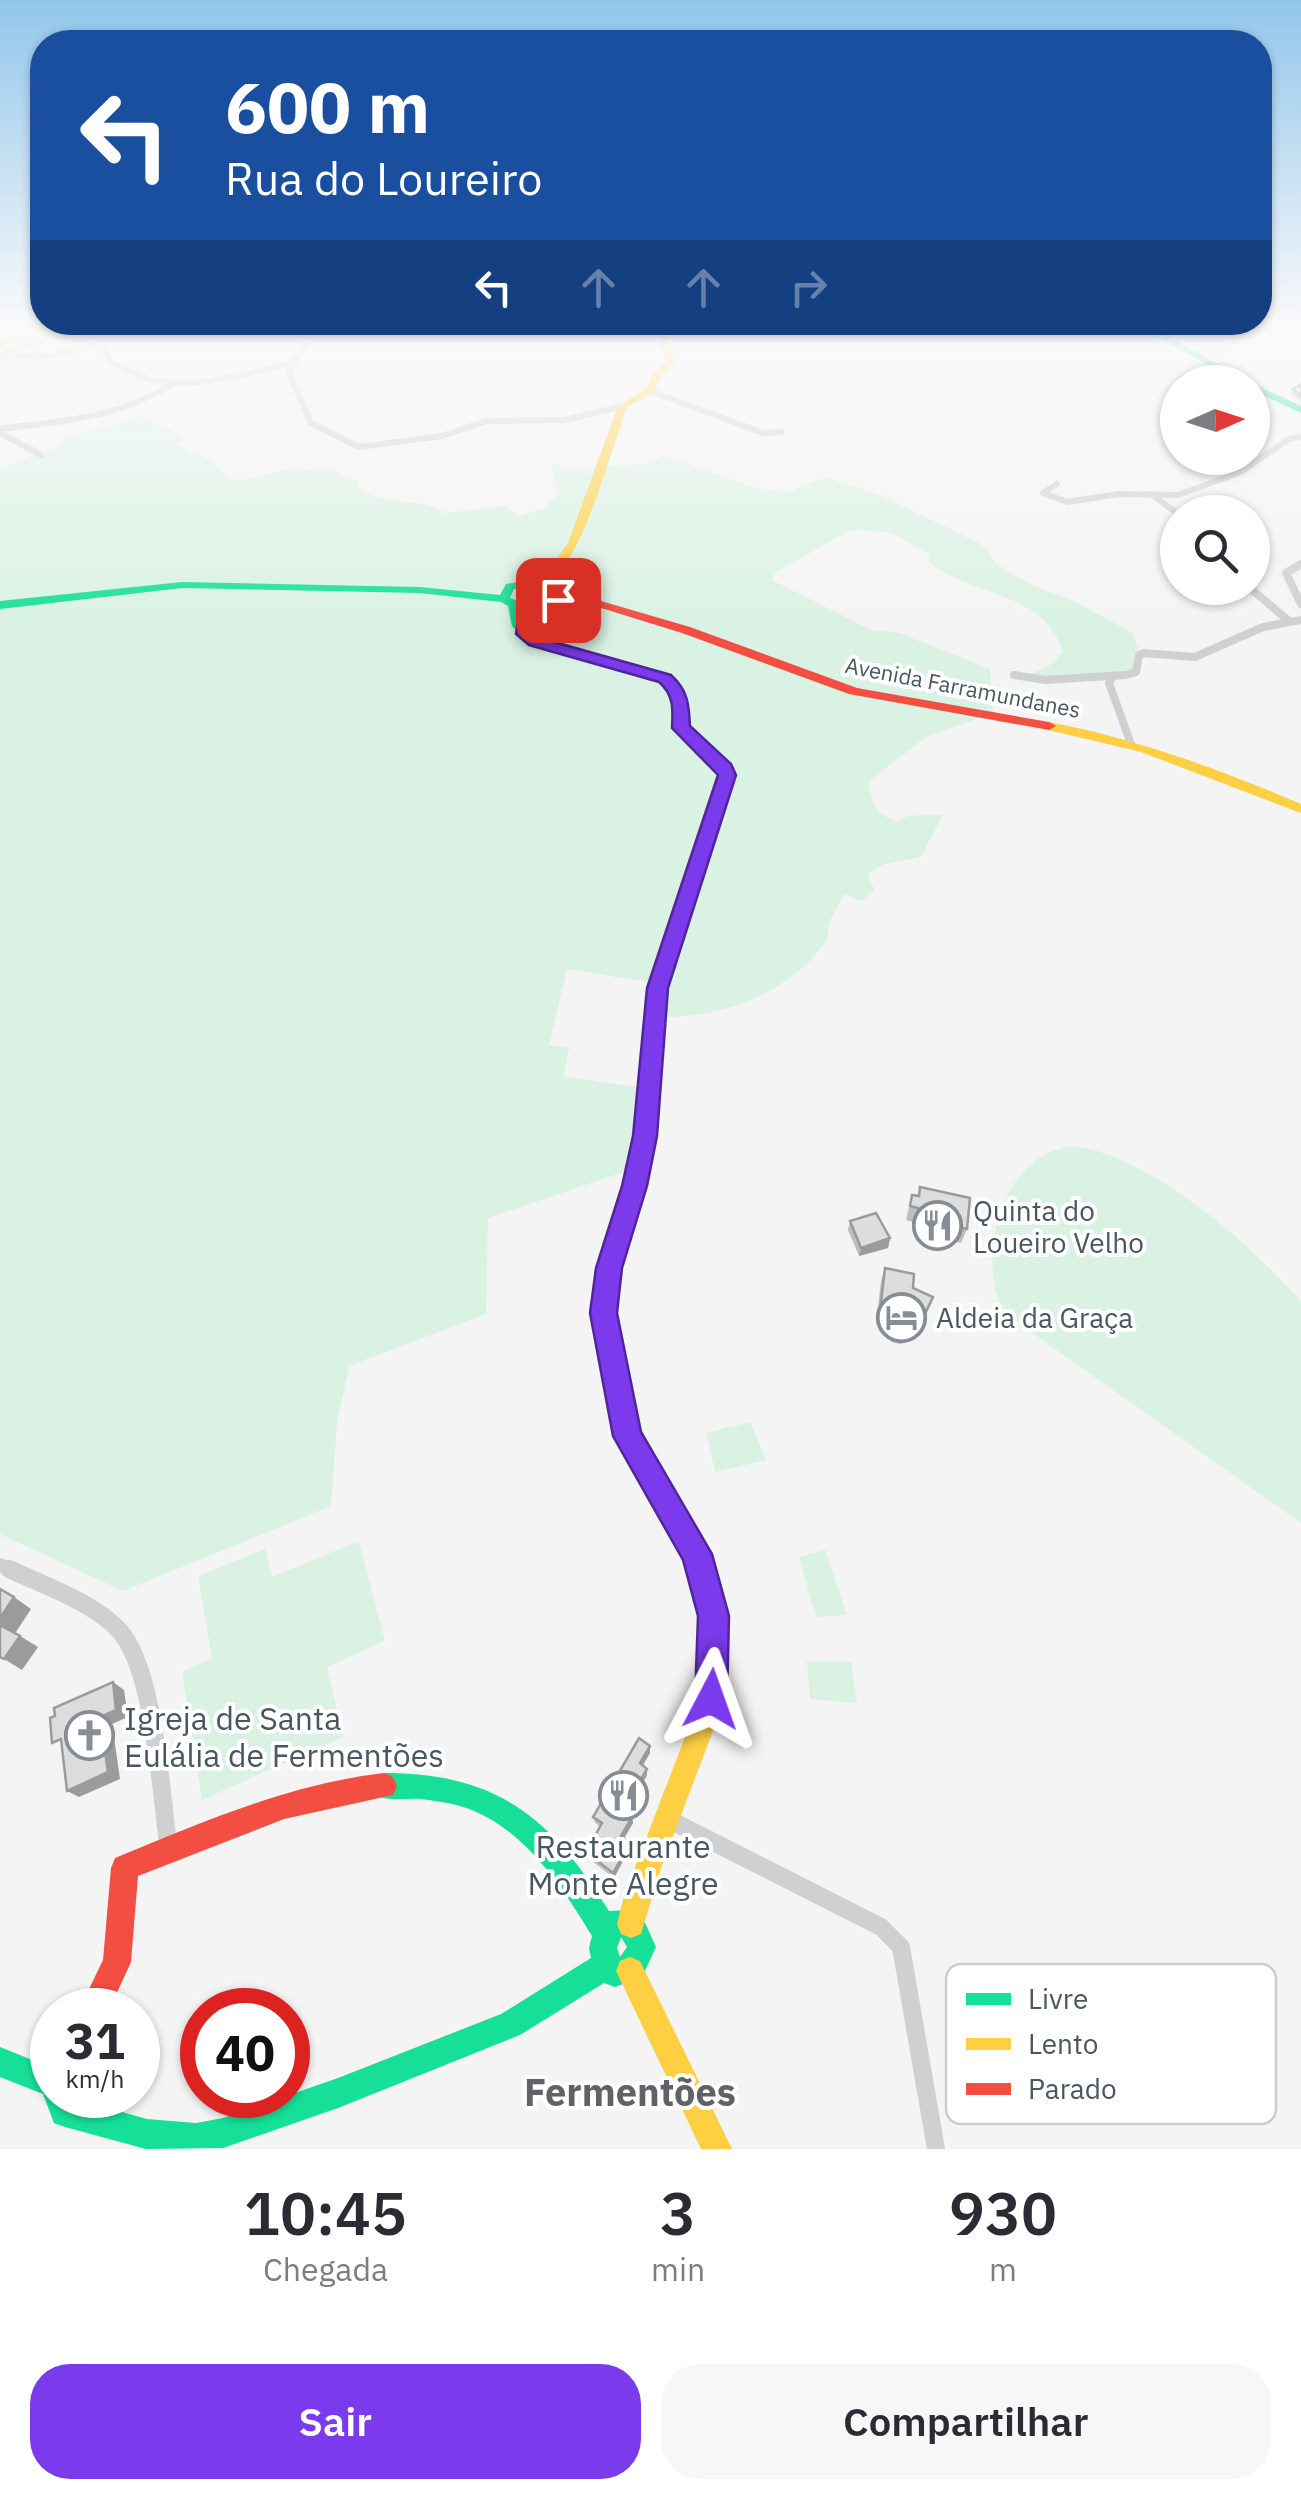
<!DOCTYPE html>
<html lang="pt">
<head>
<meta charset="utf-8">
<style>
  body { margin:0; font-family:"IBM Plex Sans",sans-serif; background:#f7f7f7; color:#2b2b33; height:100vh; display:flex; flex-direction:column; font-size:38px; white-space:nowrap }
  * { box-sizing:border-box; margin:0 }
  p { font-size:32px; color:#7c7c81 }
  .icon { flex:none; width:55px; height:55px; fill:none; stroke:currentColor; stroke-width:2; stroke-linecap:round; stroke-linejoin:round }
  .map { position:relative; height:2149px; overflow:hidden }
  .side { display:flex; flex-direction:column; background:#fff; flex:1 }
  .side>* { flex:none }
  .top-card { position:absolute; left:30px; top:30px; width:1242px; height:305px; border-radius:40px; box-shadow:0 2px 8px #0004; background:#1a4fa0; color:#fff; overflow:hidden }
  .needle { width:65px; rotate:87deg }
  .fabs { position:absolute; left:1160px; top:365px; display:grid; gap:20px }
  .fabs a { display:grid; place-items:center; width:110px; height:110px; border-radius:50%; background:#fff; box-shadow:0 2px 8px #0004; font-size:50px }
  .speed { position:absolute; left:30px; top:1988px; display:flex; gap:20px; font-size:50px; font-weight:700; text-align:center }
  .speed>* { display:grid; place-content:center; width:130px; height:130px; border-radius:50%; background:#fff; box-shadow:0 2px 8px #0004; line-height:1 }
  .speed small { font-size:25px; font-weight:400 }
  .speed .limit { border:15px solid #d22; background:#fff; color:#111 }
  .pin { position:absolute; display:grid; place-items:center; width:85px; height:85px; color:#fff; margin:-42px; border-radius:20px; box-shadow:0 5px 15px #0006 }
  .me { position:absolute; width:110px; margin:-55px; rotate:4deg; stroke-linejoin:round; filter:drop-shadow(0 0 8px #0008) }
  .turn { display:flex; align-items:center; gap:35px; height:210px; padding:0 30px; font-size:45px }
  .turn .icon { width:130px; height:130px; stroke-width:2.5 }
  .turn b { display:block; font-size:70px; line-height:85px }
  .lanes { display:flex; align-items:center; height:95px; padding:0 30px; background:#0003; justify-content:center; gap:50px; direction:ltr }
  .lanes .off { opacity:.35 }
  .eta { display:flex; justify-content:space-evenly; align-items:center; height:170px; text-align:center }
  .eta b { font-size:60px; font-weight:600; line-height:70px }
  .cta { display:flex; gap:20px; margin-top:auto; padding:20px 30px }
  .cta a { flex:1; height:115px; border-radius:40px; background:#7c3aed; color:#fff; font-size:40px; font-weight:600; line-height:115px; text-align:center }
  .cta a+a { background:#f7f7f7; color:#2b2b33 }
  .map>svg:first-child { display:block }
  .green { fill:#d9f2e3 }
  .lines { fill:none; stroke-linecap:round; stroke-linejoin:round }
  .street-far3 { stroke:#ced0d2; stroke-width:6 }
  .street-far2 { stroke:#ced0d2; stroke-width:8 }
  .street-far1 { stroke:#ced0d2; stroke-width:14 }
  .street { stroke:#ced0d2; stroke-width:18 }
  .fast { fill:#16e098; fill-rule:evenodd }
  .slow { fill:#ffcf43; fill-rule:evenodd }
  .jam { fill:#f24e42; fill-rule:evenodd }
  .wall { fill:#bebebf }
  .shaded-wall { fill:#9b9b9b }
  .building { fill:#ddddde; stroke:#9b9b9b; stroke-width:2.5 }
  .route { fill:#7c3aed; stroke:#51269a; stroke-width:2.5 }
  .labels { text-anchor:middle; dominant-baseline:central; stroke-width:8; stroke-linejoin:round; paint-order:stroke }
  .far-street-label { font-size:22px; fill:#4a5661; stroke:#fff }
  .poi-label { font-size:28px; fill:#4a5661; stroke:#fff; text-anchor:start }
  .near-poi-label { font-size:32px; fill:#4a5661; stroke:#fff; text-anchor:start }
  .near-quarter-label { font-size:38px; font-weight:bold; fill:#5f6368; stroke:#fff }
  .key { fill:#fff; stroke:#c9ccd0; stroke-width:2.5 }
  .key-label { font-size:28px; fill:#4a5661 }
</style>
</head>
<body>
<div class="map">
<svg width="1301" height="2149" viewBox="0 0 1301 2149">
  <rect width="100%" height="100%" fill="#f4f4f4"/>
  <g class="green">
    <path d="M141,417L185,437L174,444L213,461L223,473L238,481L299,466L307,471L323,466L359,482L358,489C386,506 427,498 445,513L505,506L518,517L546,507L557,495L552,462L568,469L651,463L664,456L761,490L790,492L824,477L878,494L977,542L989,551L995,563L1033,586L1067,598L1133,633L1138,650L1134,655L1133,670L1128,674L1067,680L1027,676L1050,665L1063,652C1044,590 970,597 929,562L930,555L892,533L860,530L848,531L776,572L772,580L871,630L899,633L990,669L993,713L926,737L868,782C872,803 876,816 898,821L908,816L943,814L921,857L884,864L868,874L874,890L861,901L845,894C840,903 833,913 830,922C827,930 829,938 824,944C786,995 720,1019 657,1017L647,982L567,969L549,1045L569,1048L563,1076L642,1088L630,1170L488,1218L486,1314L349,1366L337,1423L331,1506L123,1591L0,1534V469L30,456H42L67,437Z"/>
    <path d="M1073,1146C1152,1156 1249,1243 1301,1301V1523L1003,1312C976,1255 1001,1154 1073,1146Z"/>
    <path d="M750,1422L766,1460L715,1472L706,1433Z"/>
    <path d="M359,1541L385,1641L327,1667L343,1737L202,1800L182,1672L212,1658L198,1576L265,1549L272,1577Z"/>
    <path d="M825,1550L847,1615L816,1617L799,1557Z"/>
    <path d="M807,1661L851,1662L857,1703L810,1699Z"/>
  </g>
  <g class="lines">
    <g class="street-far3">
      <path d="M316,324L289,373L311,423L359,447L442,436L486,421L565,420L623,406"/>
      <path d="M5,353L86,324"/>
      <path d="M0,356L53,355L94,346L106,352L110,363C125,367 139,377 153,380C199,390 249,372 293,363"/>
      <path d="M650,391L763,433L781,432"/>
      <path d="M0,429C70,420 115,419 177,382"/>
      <path d="M0,433L41,455"/>
      <path d="M1057,484L1043,493L1067,502L1119,494L1178,495L1241,472L1289,439L1301,437"/>
      <path d="M1154,496L1178,514"/>
    </g>
    <g class="street-far2">
      <path d="M1301,564L1286,573L1301,604"/>
      <path d="M1250,588L1289,621"/>
      <path d="M1014,675L1045,680L1126,675L1136,672L1139,655L1143,653L1195,657L1263,627L1301,620"/>
      <path d="M1113,676L1109,683L1131,744"/>
    </g>
    <path class="street-far1" d="M0,1565L15,1572"/>
    <g class="street">
      <path d="M9,1569C45,1586 88,1600 117,1628C155,1665 161,1797 169,1851"/>
      <path d="M664,1817L881,1927L901,1947L936,2149"/>
    </g>
    <g class="fast">
      <path d="M981,324H1033L1029,326Z"/>
      <path d="M1134,324H1145L1250,382H1240Z"/>
      <path d="M1252,383L1301,406V413L1252,390Z"/>
      <path d="M540,578L562,586L567,596L544,611H520L524,625L539,638L669,676L685,701L688,727L730,765L734,775L665,988L654,1136L644,1186L619,1268L614,1313L637,1433L704,1546L725,1616L722,1707L718,1716L709,1720L700,1716L696,1707L701,1616L685,1558L616,1436L594,1313L599,1268L626,1186L636,1136L649,988L720,775L719,769L674,728L673,701L660,682L531,644L512,626L508,606L501,602L420,593L182,588L0,609V601L182,582L420,587L500,595L506,584ZM539,585L553,590L555,595L533,606L510,598L514,589Z"/>
      <path d="M384,1773C498,1773 551,1818 609,1911L631,1910L641,1914L656,1947L642,1977L615,1987L604,1983L520,2035L338,2108L223,2148L146,2149L65,2127L54,2123L43,2094L0,2077V2047L52,2068V2095H73L75,2099L147,2119L196,2123L223,2118L338,2078L501,2014L591,1958L589,1948L592,1936C560,1883 517,1818 452,1804C442,1802 431,1800 421,1799C405,1798 390,1802 375,1795L371,1786L375,1777ZM621,1937L627,1947L620,1957L617,1948Z"/>
    </g>
    <g class="slow">
      <path d="M49,324H62L0,348V342Z"/>
      <path d="M663,324H672L666,331L675,364L662,374L653,393L627,407C614,443 586,543 562,567C554,574 539,583 528,582V578L554,563L568,543L618,406L646,389L655,371L666,363L658,331Z"/>
      <path d="M1049,722C1137,739 1219,769 1301,804V813L1141,752L1044,729V723Z"/>
      <path d="M709,1694L718,1698L722,1707L661,1868L641,1934L631,1938L621,1934L617,1924L624,1896L700,1698Z"/>
      <path d="M630,1957L640,1961L732,2149H701L616,1971L620,1961Z"/>
    </g>
    <g class="jam">
      <path d="M560,589L690,627L857,688L1049,722L1056,726L1049,730L849,694L682,633L556,594L554,592Z"/>
      <path d="M384,1773L393,1777L397,1786L393,1795L284,1819L138,1876L131,1962L109,2010H79L103,1960L111,1868L115,1858C203,1822 289,1784 384,1773Z"/>
    </g>
  </g>
  <g class="wall">
    <path d="M1301,384V402L1291,393L1293,389Z"/>
    <path d="M920,1187L967,1229L961,1243L945,1239L943,1244L915,1238L913,1222L906,1220L912,1195L917,1196Z"/>
    <path d="M850,1221L890,1238L888,1248L859,1256L848,1230Z"/>
    <path d="M885,1268L913,1288L933,1297L918,1331L905,1328L901,1344L891,1342L892,1327L876,1324L881,1281Z"/>
    <path d="M650,1746V1753L642,1765L647,1769V1775L626,1812L632,1817L633,1823L624,1838L630,1843V1848L614,1878L587,1857L586,1852L600,1827L595,1822L593,1817Z"/>
  </g>
  <g class="shaded-wall">
    <path d="M890,1238L888,1248L859,1256L861,1248Z"/>
    <path d="M14,1597L31,1609L14,1635L0,1625V1618Z"/>
    <path d="M20,1636L38,1647L22,1670L4,1659Z"/>
    <path d="M113,1682L124,1690L128,1717L112,1724L120,1779L79,1797L67,1791L100,1717Z"/>
    <path d="M650,1746V1753L640,1770V1763Z"/>
    <path d="M647,1769V1775L624,1816L623,1810Z"/>
    <path d="M632,1817L633,1823L622,1842L621,1836Z"/>
    <path d="M630,1843V1848L614,1878L613,1873Z"/>
  </g>
  <g class="building">
    <path d="M1301,384V396L1293,389Z"/>
    <path d="M920,1187L970,1198L967,1229L949,1225L948,1230L919,1224L918,1208L910,1206L912,1195L919,1196Z"/>
    <path d="M876,1213L890,1238L861,1248L850,1221Z"/>
    <path d="M885,1268L914,1274L913,1288L933,1297L923,1318L907,1315L905,1332L895,1330L897,1314L880,1311Z"/>
    <path d="M0,1589L14,1597L0,1618Z"/>
    <path d="M0,1625L20,1636L4,1659L0,1657Z"/>
    <path d="M113,1682L116,1710L100,1717L108,1772L67,1791L61,1739L52,1743L50,1718L55,1716L54,1708Z"/>
    <path d="M639,1738L650,1746L640,1763L647,1769L623,1810L632,1817L621,1836L630,1843L613,1873L586,1852L602,1823L593,1817Z"/>
  </g>
  <linearGradient id="sky" x2="0" y2="1"><stop stop-color="#91c6eb"/><stop offset="0.52" stop-color="#fafafa"/><stop offset="1" stop-color="#fafafa" stop-opacity="0"/></linearGradient>
  <rect width="1301" height="625" fill="url(#sky)"/>
  <path class="route" d="M553,597L566,600L531,620L530,630L540,638L671,675C688,690 689,705 690,726L731,764L736,775L668,988L657,1136L647,1186L622,1268L617,1313L641,1432L712,1554L729,1616L727,1699L723,1710L711,1715L699,1710L695,1699L698,1616L683,1560L613,1436L590,1313L596,1268L622,1186L633,1136L647,988L718,775L672,728C673,709 674,695 659,682L529,645L516,634L519,614Z"/>
  <defs>
    <symbol id="restaurant-ring" viewBox="-11 -11 22 22"><circle r="9.5" fill="#fff" stroke="#868d94" stroke-width="1.5"/><path d="M-5-6h1v4h1v-4h1v4h1v-4h1v5L-1.5 .5V6h-2V.5L-5-1ZM5-6V6H3V1.5H1.5Q1.5-4 5-6Z" fill="#868d94"/></symbol>
    <symbol id="hotel-ring" viewBox="-11 -11 22 22"><circle r="9.5" fill="#fff" stroke="#868d94" stroke-width="1.5"/><path d="M-6-4.5h1.5V1H6V5H4.5V3h-9V5H-6ZM-4 0a1.8 1.8 0 1 1 3.6 0ZM.5 0V-2.5h3Q6-2.5 6 0Z" fill="#868d94"/></symbol>
    <symbol id="church-ring" viewBox="-11 -11 22 22"><circle r="9.5" fill="#fff" stroke="#868d94" stroke-width="1.5"/><path d="M-1.2-6h2.4v3.5h3.3v2.4h-3.3V6h-2.4V-.1h-3.3v-2.4h3.3Z" fill="#868d94"/></symbol>
  </defs>
  <g fill-rule="evenodd">
    <use href="#restaurant-ring" x="910" y="1198" width="55" height="55"/>
    <use href="#hotel-ring" x="874" y="1290" width="55" height="55"/>
    <use href="#church-ring" x="62" y="1708" width="55" height="55"/>
    <use href="#restaurant-ring" x="596" y="1768" width="55" height="55"/>
  </g>
  <g class="labels">
    <g class="far-street-label">
      <text transform="translate(963 687) rotate(11)">Avenida Farramundanes</text>
    </g>
    <g class="poi-label">
      <text x="973" y="1210">Quinta do<tspan x="973" dy="32">Loueiro Velho</tspan></text>
      <text x="936" y="1317">Aldeia da Graça</text>
    </g>
    <g class="near-poi-label">
      <text x="124" y="1718">Igreja de Santa<tspan x="124" dy="37">Eulália de Fermentões</tspan></text>
      <text x="623" y="1846" text-anchor="middle">Restaurante<tspan x="623" dy="37">Monte Alegre</tspan></text>
    </g>
    <g class="near-quarter-label">
      <text x="630" y="2091">Fermentões</text>
    </g>
  </g>
  <rect x="946" y="1964" width="330" height="160" rx="15" class="key"/>
  <rect x="966" y="1993" width="45" height="12" fill="#16e098"/>
  <rect x="966" y="2038" width="45" height="12" fill="#ffcf43"/>
  <rect x="966" y="2083" width="45" height="12" fill="#f24e42"/>
  <g class="key-label">
    <text x="1028" y="2009">Livre</text>
    <text x="1028" y="2054">Lento</text>
    <text x="1028" y="2099">Parado</text>
  </g>
</svg>
<div class="fabs">
<a><svg class="needle" viewBox="-14 -14 28 28"><path d="M0-13l5 13h-10z" fill="#e53935"/><path d="M0 13l5-13h-10z" fill="#7c7c81"/></svg></a>
<a><svg class="icon" aria-label="search" viewBox="0 0 24 24"><circle cx="10" cy="10" r="6"/><path d="M15 15l6 6"/></svg></a>
</div>
<div class="speed"><div>31<small>km/h</small></div><div class="limit">40</div></div>
<div class="pin" style="left:558px;top:600px;background:#d93025"><svg class="icon" aria-label="arrive" viewBox="0 0 24 24"><path d="M6 21V4h12l-3 4 3 4H6"/></svg></div>
<svg class="me" style="left:711px;top:1699px" viewBox="-20 -20 40 40"><path d="M0-17L14 15 0 8-14 15z" fill="#7c3aed" stroke="#fff" stroke-width="4"/></svg>
<div class="top-card">
<div class="turn"><svg class="icon" aria-label="left" viewBox="0 0 24 24"><path d="M17 20v-9H6M10 6l-5 5 5 5"/></svg><div><b>600 m</b>Rua do Loureiro</div></div>
<div class="lanes"><svg class="icon" aria-label="left" viewBox="0 0 24 24"><path d="M17 20v-9H6M10 6l-5 5 5 5"/></svg><svg class="icon off" aria-label="ahead" viewBox="0 0 24 24"><path d="M12 20V5M6 11l6-6 6 6"/></svg><svg class="icon off" aria-label="ahead" viewBox="0 0 24 24"><path d="M12 20V5M6 11l6-6 6 6"/></svg><svg class="icon off" aria-label="right" viewBox="0 0 24 24"><path d="M7 20v-9h11M14 6l5 5-5 5"/></svg></div>
</div>
</div>
<section class="side">
<div class="eta">
<div><b>10:45</b><p>Chegada</p></div>
<div><b>3</b><p>min</p></div>
<div><b>930</b><p>m</p></div>
</div>
<div class="cta"><a>Sair</a><a>Compartilhar</a></div>
</section>
</body>
</html>
